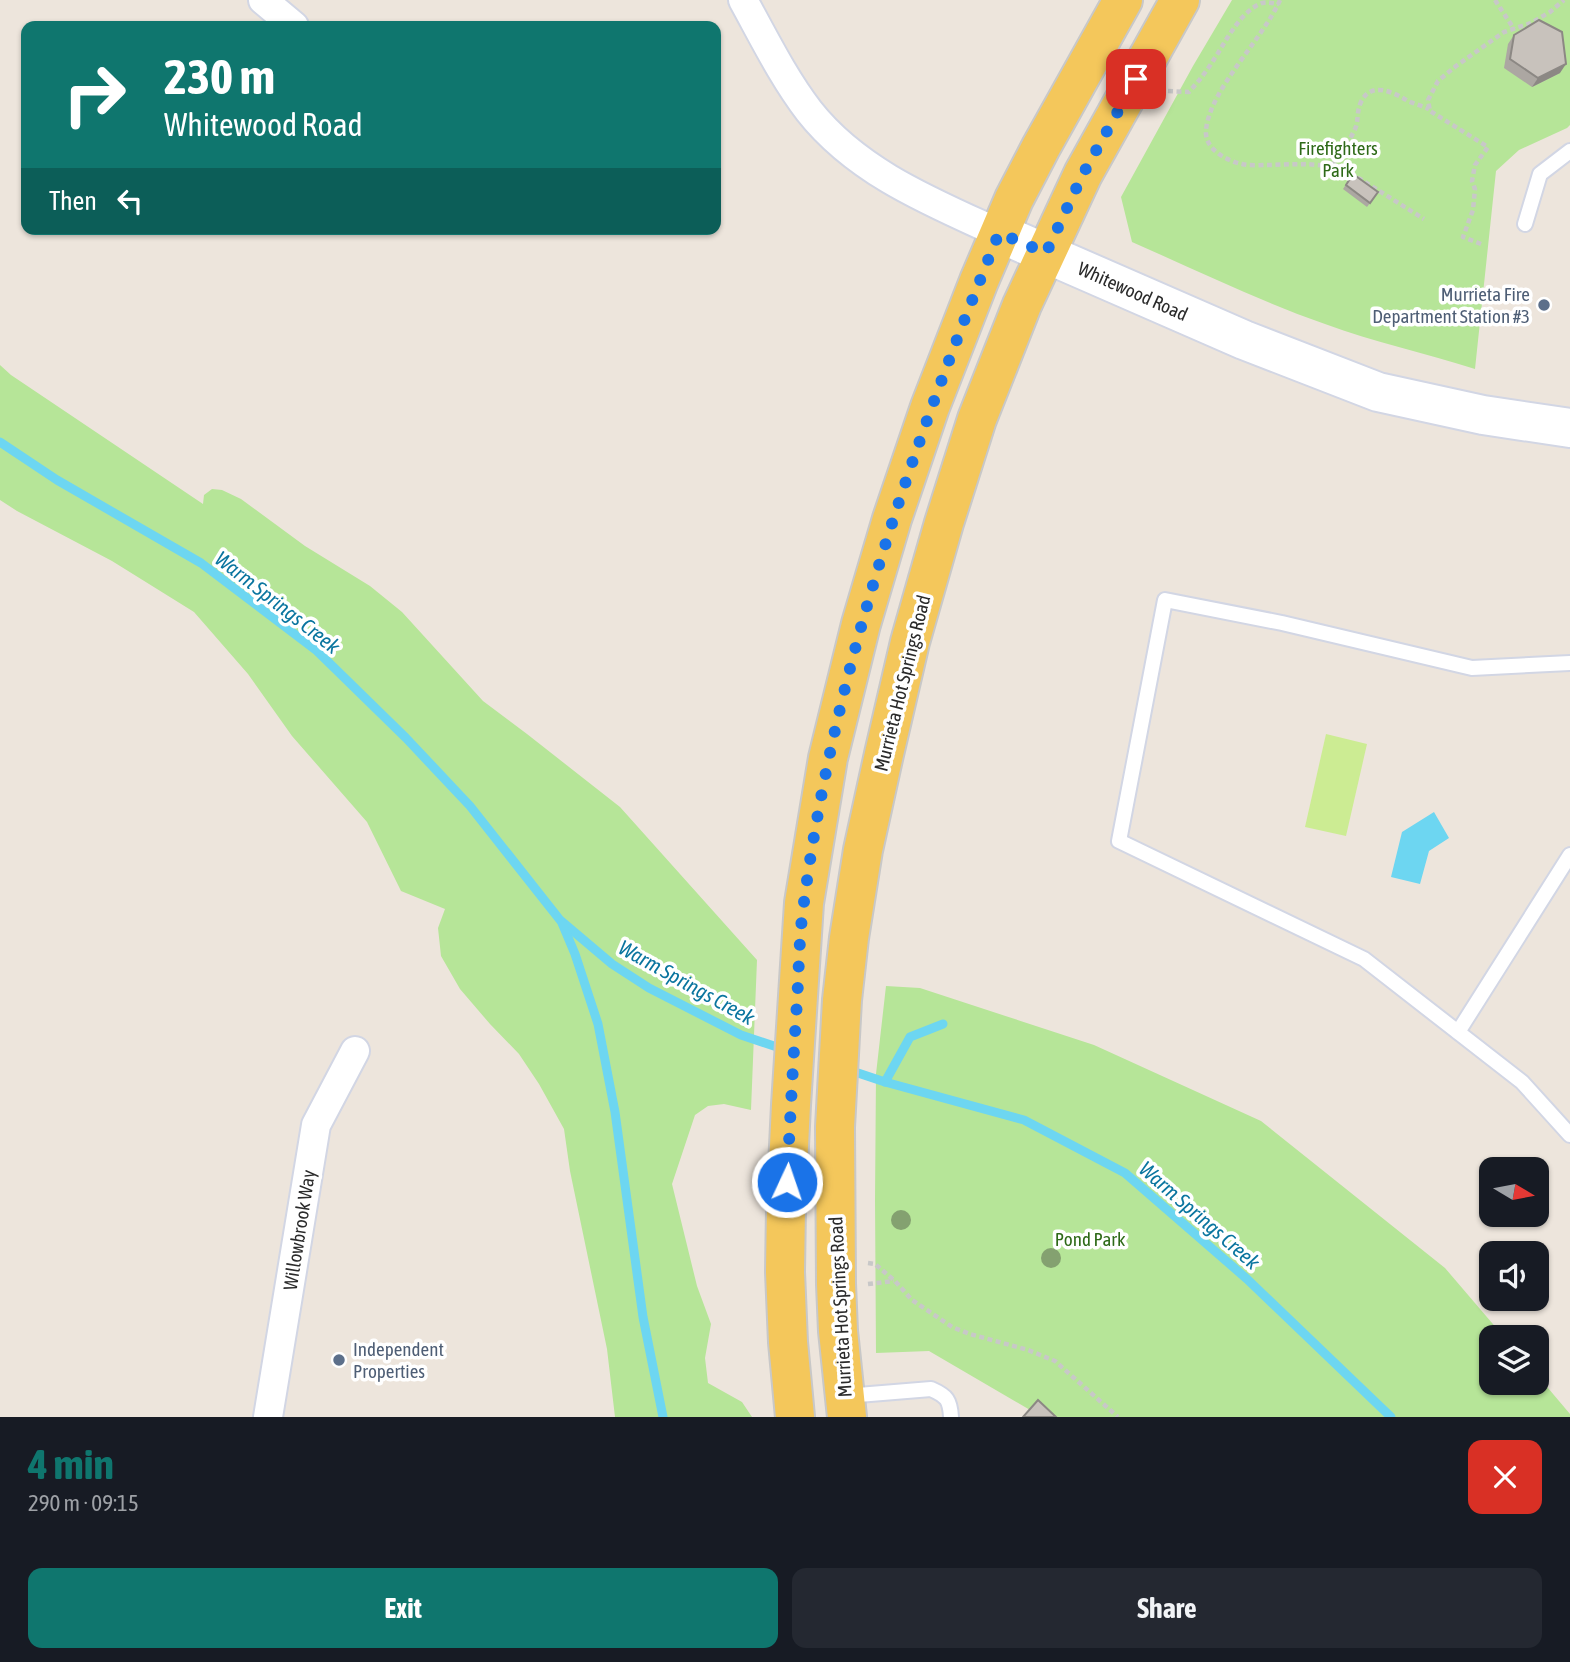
<!DOCTYPE html>
<html lang="en">
<head>
<meta charset="utf-8">
<style>
  body { margin:0; font-family:"Asap Condensed",sans-serif; background:#242831; color:#f1f3f6; height:100vh; display:flex; flex-direction:column; font-size:26px; white-space:nowrap }
  * { box-sizing:border-box; margin:0 }
  p { font-size:23px; color:#9ea1a6 }
  .icon { flex:none; width:38px; height:38px; fill:none; stroke:currentColor; stroke-width:2; stroke-linecap:round; stroke-linejoin:round }
  .map { position:relative; height:1417px; overflow:hidden }
  .panel { display:flex; flex-direction:column; background:#171b24; flex:1 }
  .panel>* { flex:none }
  .top-card { position:absolute; left:21px; top:21px; width:700px; height:214px; border-radius:14px; box-shadow:0 2px 5px #0004; background:#0f766e; color:#fff; overflow:hidden }
  .needle { width:46px; rotate:100deg }
  .fabs { position:absolute; left:1479px; top:1157px; display:grid; gap:14px }
  .fabs a { display:grid; place-items:center; width:70px; height:70px; border-radius:14px; background:#171b24; box-shadow:0 2px 5px #0004; font-size:35px }
  .pin { position:absolute; display:grid; place-items:center; width:60px; height:60px; color:#fff; margin:-30px; border-radius:14px; box-shadow:0 4px 10px #0006 }
  .me { position:absolute; width:77px; margin:-38px; rotate:3deg; stroke-linejoin:round; filter:drop-shadow(0 0 5px #0008) }
  .turn { display:flex; align-items:center; gap:24px; height:147px; padding:0 28px; font-size:32px }
  .turn .icon { width:91px; height:91px; stroke-width:2.5 }
  .turn b { display:block; font-size:49px; line-height:60px }
  .then { display:flex; align-items:center; height:66px; padding:0 28px; background:#0003; gap:14px; font-size:26px }
  .round { display:grid; place-items:center; flex:none; width:74px; height:74px; border-radius:14px; background:#242831 }
  .headline { display:flex; align-items:center; justify-content:space-between; height:119px; padding:0 28px }
  h1 { font-size:42px; font-weight:700; line-height:52px; color:#0f766e }
  .primary-button { display:flex; gap:14px; margin-top:auto; padding:14px 28px }
  .primary-button a { flex:1; height:80px; border-radius:14px; background:#0f766e; color:#fff; font-size:28px; font-weight:700; line-height:80px; text-align:center }
  .primary-button a+a { background:#242831; color:#f1f3f6 }
  .map>svg:first-child { display:block }
  .green { fill:#b6e598 }
  .pitch { fill:#ccec93 }
  .water { fill:#6dd6f1 }
  .lines { fill:none; stroke-linecap:round; stroke-linejoin:round }
  .stream { stroke:#6dd6f1; stroke-width:9 }
  .service-casing { stroke:#d2d6e4; stroke-width:18 }
  .minor-casing { stroke:#d2d6e4; stroke-width:32 }
  .secondary-casing { stroke:#d2d6e4; stroke-width:42 }
  .primary-casing { stroke:#c8c8c8; stroke-width:42 }
  .path { stroke:#c8c8c8; stroke-width:4.5; stroke-dasharray:5 3.5; stroke-linecap:butt }
  .service { stroke:#fff; stroke-width:14 }
  .minor { stroke:#fff; stroke-width:28 }
  .secondary { stroke:#fff; stroke-width:38 }
  .primary { stroke:#f4c75b; stroke-width:38 }
  .tree { fill:#84a170 }
  .wall { fill:#aca7a2 }
  .shaded-wall { fill:#8c8884 }
  .building { fill:#c8c2bc; stroke:#8c8884; stroke-width:2 }
  .route { stroke:#1a73e8; stroke-width:12; stroke-dasharray:0 21.6 }
  .service-dot { fill:#5c6f8a; stroke:#fff; stroke-width:2.5 }
  .labels { text-anchor:middle; dominant-baseline:central; stroke-width:7; stroke-linejoin:round; paint-order:stroke }
  .park-label { font-size:19px; fill:#2e6a18; stroke:#fff }
  .street-label { font-size:19px; fill:#2b2b2b; stroke:#fff }
  .service-label { font-size:19px; fill:#4e5e75; stroke:#fff; text-anchor:end }
  .water-label { font-size:21px; font-style:italic; fill:#0a759f; stroke:#fff }
</style>
</head>
<body>
<div class="map">
<svg width="1570" height="1417" viewBox="0 0 1570 1417">
  <rect width="100%" height="100%" fill="#ede5dc"/>
  <g class="green">
    <path d="M1232,0H1570V125L1567,128L1519,150L1496,171L1475,369C1425,353 1374,342 1325,324C1259,301 1196,270 1132,242L1121,197L1193,66Z"/>
    <path d="M0,365L11,375L203,504L204,495L212,489L222,490L241,499L305,546L370,586L402,612L483,701L527,734L620,807L757,960L751,1110L724,1104L708,1106L695,1115L672,1184L697,1286L711,1324L705,1358L708,1383L742,1402L752,1417H615L607,1349L570,1171L564,1129L539,1084L519,1054L490,1024L460,989L441,956L438,928L445,909L401,891L367,822L292,736L248,674L194,612L112,561L17,511L0,500Z"/>
    <path d="M886,986L920,988L1094,1045L1261,1121L1445,1268L1504,1337H1491V1382H1536L1537,1375L1570,1414V1417H1042L929,1351L876,1353L875,1200L876,1074Z"/>
  </g>
  <path class="pitch" d="M1326,734L1367,744L1346,836L1305,827Z"/>
  <path class="water" d="M1434,812L1449,838L1429,851L1420,884L1391,877L1402,832Z"/>
  <g class="lines">
    <g class="stream">
      <path d="M0,442L57,480L201,563L317,651L406,738L470,806L560,920L612,964L649,988L741,1035L786,1050"/>
      <path d="M562,923L575,954L598,1024L615,1112L643,1317L663,1417"/>
      <path d="M846,1069L885,1082L1024,1120L1125,1173L1247,1279L1391,1417"/>
      <path d="M885,1082L910,1037L943,1024"/>
    </g>
    <defs>
      <g id="service">
        <path d="M1525,224L1540,174L1570,151"/>
        <path d="M1570,663L1472,668L1282,623L1165,600L1119,841L1364,959L1522,1082L1570,1135"/>
        <path d="M1458,1032L1570,855"/>
        <path d="M846,1396L931,1389C947,1396 950,1400 951,1417"/>
      </g>
      <g id="minor">
        <path d="M263,0L294,26"/>
        <path d="M743,0C764,38 783,77 809,111C857,172 931,202 999,233"/>
        <path d="M268,1417L316,1125L355,1051"/>
      </g>
      <path id="secondary" d="M999,233L1244,340L1378,392L1483,415L1570,428"/>
      <g id="primary">
        <path d="M795,1417L788,1342L785,1272L786,1207L791,1105L804,903L828,758L861,624L892,519L930,407L979,281L1014,199L1041,147L1123,0"/>
        <path d="M847,1417L838,1331L836,1284L835,1127L842,1000L849,938L863,850L884,754L910,642L944,523L977,419L1022,305L1083,174L1180,0"/>
      </g>
    </defs>
    <use href="#service" class="service-casing"/>
    <use href="#minor" class="minor-casing"/>
    <use href="#secondary" class="secondary-casing"/>
    <use href="#primary" class="primary-casing"/>
    <g class="path">
      <path d="M1280,0C1263,39 1210,89 1206,130C1204,149 1227,161 1242,164C1251,166 1261,165 1269,165C1297,164 1323,162 1349,172L1424,219"/>
      <path d="M1495,0L1514,29"/>
      <path d="M1168,91L1189,92C1198,82 1206,72 1213,61C1225,43 1240,11 1262,3C1268,2 1273,3 1279,4"/>
      <path d="M1332,166C1340,154 1349,142 1355,129C1359,121 1356,113 1361,102C1371,81 1393,92 1408,101C1415,104 1422,106 1429,109"/>
      <path d="M1481,244L1463,237L1473,210L1475,189L1472,181L1475,165L1488,147L1430,111L1428,100L1438,81L1456,66L1504,32L1531,23L1550,12L1564,0"/>
      <path d="M868,1263L875,1264L895,1281L912,1300L952,1327L970,1334L1028,1350L1055,1361L1118,1417"/>
      <path d="M868,1284L894,1281"/>
    </g>
    <use href="#service" class="service"/>
    <use href="#minor" class="minor"/>
    <use href="#secondary" class="secondary"/>
    <use href="#primary" class="primary"/>
  </g>
  <g class="tree">
    <circle cx="901" cy="1220" r="10"/>
    <circle cx="1051" cy="1258" r="10"/>
  </g>
  <g class="wall">
    <path d="M1514,35L1560,73L1532,87L1504,68L1508,44Z"/>
    <path d="M1353,174L1378,192L1367,207L1343,189Z"/>
  </g>
  <path class="shaded-wall" d="M1566,64L1560,73L1532,87L1538,78Z"/>
  <g class="building">
    <path d="M1539,20L1562,32L1566,64L1538,78L1510,59L1514,35Z"/>
    <path d="M1353,174L1378,192L1370,203L1346,185Z"/>
    <path d="M1038,1400L1056,1417H1023Z"/>
  </g>
  <g class="lines">
    <path class="route" d="M787,1182C790,1122 793,1062 797,1002C799,969 799,935 804,902C835,669 911,450 999,233L1046,253L1083,174L1136,79"/>
  </g>
  <g class="service-dot">
    <circle cx="1544" cy="305" r="7"/>
    <circle cx="339" cy="1360" r="7"/>
  </g>
  <g class="labels">
    <g class="park-label">
      <text x="1338" y="148">Firefighters<tspan x="1338" dy="22">Park</tspan></text>
      <text x="1090" y="1239">Pond Park</text>
    </g>
    <g class="street-label">
      <text transform="translate(1133 291) rotate(24)">Whitewood Road</text>
      <text transform="translate(902 683) rotate(-76)">Murrieta Hot Springs Road</text>
      <text transform="translate(299 1230) rotate(-81)">Willowbrook Way</text>
      <text transform="translate(840 1307) rotate(-93)">Murrieta Hot Springs Road</text>
    </g>
    <g class="service-label">
      <text x="1530" y="294">Murrieta Fire<tspan x="1530" dy="22">Department Station #3</tspan></text>
      <text x="353" y="1349" text-anchor="start">Independent<tspan x="353" dy="22">Properties</tspan></text>
    </g>
    <g class="water-label">
      <text transform="translate(278 602) rotate(38)">Warm Springs Creek</text>
      <text transform="translate(687 982) rotate(29)">Warm Springs Creek</text>
      <text transform="translate(1200 1215) rotate(41)">Warm Springs Creek</text>
    </g>
  </g>
</svg>
<div class="fabs">
<a><svg class="needle" viewBox="-14 -14 28 28"><path d="M0-13l5 13h-10z" fill="#e53935"/><path d="M0 13l5-13h-10z" fill="#9ea1a6"/></svg></a>
<a><svg class="icon" aria-label="sound" viewBox="0 0 24 24"><path d="M4 9h4l5-4v14l-5-4H4zM17 9q2 3 0 6"/></svg></a>
<a><svg class="icon" aria-label="layers" viewBox="0 0 24 24"><path d="M12 4l9 5-9 5-9-5zM3 14l9 5 9-5"/></svg></a>
</div>
<div class="pin" style="left:1136px;top:79px;background:#d93025"><svg class="icon" aria-label="arrive" viewBox="0 0 24 24"><path d="M6 21V4h12l-3 4 3 4H6"/></svg></div>
<svg class="me" style="left:787px;top:1182px" viewBox="-20 -20 40 40"><circle r="17" fill="#1a73e8" stroke="#fff" stroke-width="3"/><path d="M0-11L8 9 0 5-8 9z" fill="#fff"/></svg>
<div class="top-card">
<div class="turn"><svg class="icon" aria-label="right" viewBox="0 0 24 24"><path d="M7 20v-9h11M14 6l5 5-5 5"/></svg><div><b>230 m</b>Whitewood Road</div></div>
<div class="then">Then<svg class="icon" aria-label="left" viewBox="0 0 24 24"><path d="M17 20v-9H6M10 6l-5 5 5 5"/></svg></div>
</div>
</div>
<section class="panel">
<div class="headline"><div><h1>4 min</h1><p>290 m · 09:15</p></div><a class="round" style="background:#d93025;color:#fff"><svg class="icon" aria-label="close" viewBox="0 0 24 24"><path d="M6 6l12 12M18 6L6 18"/></svg></a></div>
<div class="primary-button"><a>Exit</a><a>Share</a></div>
</section>
</body>
</html>
